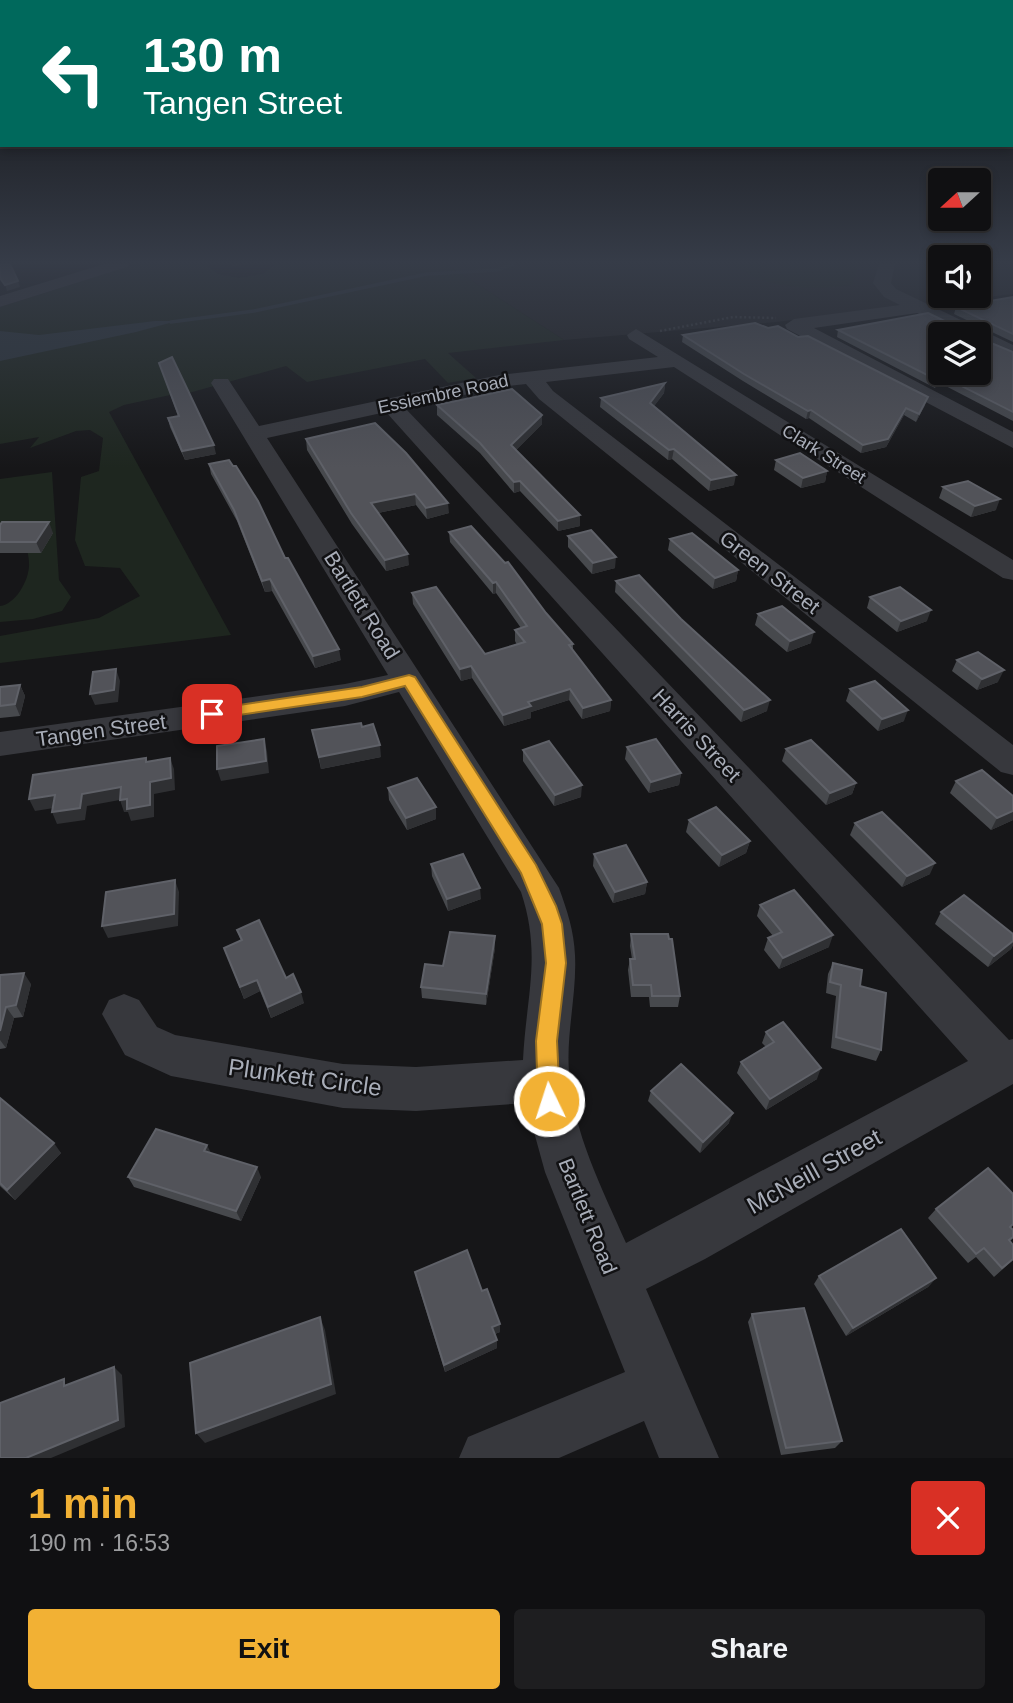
<!DOCTYPE html>
<html lang="en">
<head>
<meta charset="utf-8">
<style>
  body { margin:0; font-family:Helvetica,sans-serif; background:#1e1e20; color:#f1f3f6; height:100vh; display:flex; flex-direction:column; font-size:26px; white-space:nowrap }
  * { box-sizing:border-box; margin:0 }
  p { font-size:23px; color:#9c9d9f }
  .icon { flex:none; width:38px; height:38px; fill:none; stroke:currentColor; stroke-width:2; stroke-linecap:round; stroke-linejoin:round }
  .map { position:relative; height:1458px; overflow:hidden }
  .details { display:flex; flex-direction:column; background:#101012; flex:1 }
  .details>* { flex:none }
  .banner { position:absolute; left:0px; top:0px; width:1013px; height:147px; box-shadow:0 4px 10px #0003,0 0 0 2px #303032; background:#00695c; color:#fff; overflow:hidden }
  .needle { width:46px; rotate:249deg }
  .buttons { position:absolute; left:928px; top:168px; display:grid; gap:14px }
  .buttons a { display:grid; place-items:center; width:63px; height:63px; border-radius:7px; background:#101012; box-shadow:0 4px 10px #0003,0 0 0 2px #303032; font-size:35px }
  .pin { position:absolute; display:grid; place-items:center; width:60px; height:60px; color:#fff; margin:-30px; border-radius:14px; box-shadow:0 4px 10px #0006 }
  .me { position:absolute; width:77px; margin:-38px; rotate:356deg; stroke-linejoin:round; filter:drop-shadow(0 0 5px #0008) }
  .turn { display:flex; align-items:center; gap:24px; height:147px; padding:0 28px; font-size:32px }
  .turn .icon { width:91px; height:91px; stroke-width:2.5 }
  .turn b { display:block; font-size:49px; line-height:60px }
  .round { display:grid; place-items:center; flex:none; width:74px; height:74px; border-radius:7px; background:#1e1e20 }
  .head { display:flex; align-items:center; justify-content:space-between; height:119px; padding:0 28px }
  h1 { font-size:42px; font-weight:800; line-height:52px; color:#f2b134 }
  .action { display:flex; gap:14px; margin-top:auto; padding:14px 28px }
  .action a { flex:1; height:80px; border-radius:7px; background:#f2b134; color:#111; font-size:28px; font-weight:800; line-height:80px; text-align:center }
  .action a+a { background:#1e1e20; color:#f1f3f6 }
  .map>svg:first-child { display:block }
  .built { fill:#222225 }
  .green { fill:#1e261f }
  .water { fill:#2c353c }
  .lines { fill:none; stroke-linecap:round; stroke-linejoin:round }
  .stream { stroke:#2c353c; stroke-width:3.5 }
  .path { stroke:#3d3f44; stroke-width:2.5; stroke-dasharray:2 2.5; stroke-linecap:butt }
  .minor { fill:#37383d; fill-rule:evenodd }
  .wall { fill:#47494d }
  .shaded-wall { fill:#2f3033 }
  .building { fill:#525359; stroke:#5f6168; stroke-width:2; fill-rule:evenodd }
  .route { fill:#f2b134; stroke:#9d7322; stroke-width:2 }
  .labels { text-anchor:middle; dominant-baseline:central; stroke-width:5; stroke-linejoin:round; paint-order:stroke }
  .far-street-label { font-size:18px; fill:#a8adb8; stroke:#111113 }
  .street-label { font-size:21px; fill:#a8adb8; stroke:#111113 }
  .near-street-label { font-size:24px; fill:#a8adb8; stroke:#111113 }
</style>
</head>
<body>
<div class="map">
<svg width="1013" height="1458" viewBox="0 0 1013 1458">
  <rect width="100%" height="100%" fill="#161618"/>
  <path class="built" d="M446,264H940V296H978V264H1013V294L776,322L564,340Z"/>
  <g class="green">
    <path d="M144,264H204L218,274L239,278L262,274L277,264H446L564,340L448,353L476,378L448,383L425,359L307,382L286,366L178,396L175,394L124,405L109,412L231,635L0,663V636L99,618L140,596L120,568L85,566L75,540L81,477L99,471L103,438L90,430L76,431L30,448L39,437L0,444V307L127,267Z"/>
    <path d="M735,264H859L852,285C817,290 762,290 735,264Z"/>
    <path d="M52,472L59,580L71,597L62,611L33,619L0,622V606C16,604 30,579 29,563C29,551 22,536 19,525L0,524V479Z"/>
  </g>
  <path class="water" d="M155,321H177L136,332L0,361V331L39,335Z"/>
  <g class="lines">
    <path class="stream" d="M171,322L254,311L427,274L497,270L513,264"/>
    <path class="path" d="M660,331L733,317L776,318"/>
    <g class="minor">
      <path d="M104,264H129L127,267L0,307V296Z"/>
      <path d="M879,264H895L891,283L896,289L1013,345V358L978,343V334H960L917,313L814,328L1013,432V448L787,329L785,325L794,319L900,305L884,297L873,283Z"/>
      <path d="M636,329L1013,560V580L1003,578L674,367L546,382L553,391L1013,745V775L1001,772L539,399L526,384L499,387L405,408L1009,1040L1013,1039V1084L705,1259L646,1289L719,1458H659L644,1421L559,1458H459L468,1437L625,1372L545,1172L526,1103L416,1111L343,1108L171,1076L125,1055L102,1014L109,1000L124,994L139,1000L157,1027L175,1035L343,1064L416,1067L523,1060C526,997 542,955 521,892L399,692L345,706L0,756V732L345,684L388,675L211,383L214,379H228L259,426L499,375L658,357L629,339L627,335ZM386,412L968,1061L626,1243C602,1188 573,1133 569,1072C566,1033 577,994 575,955C574,931 567,910 559,888L267,438Z"/>
    </g>
  </g>
  <g class="wall">
    <path d="M1013,297V342L954,314L956,307Z"/>
    <path d="M838,330L979,338L1013,352V421L938,382L935,388L837,337Z"/>
    <path d="M683,335L798,337L925,405L916,422L904,415L886,447L861,453L809,418L806,419L743,381L682,342Z"/>
    <path d="M159,363L216,454L185,460L170,427L168,418L178,416Z"/>
    <path d="M665,383L664,393L654,406L734,485L709,491L672,459L668,460L600,407L601,398Z"/>
    <path d="M437,405L542,415V424L516,450L580,526L558,531L520,491L514,493L480,453L437,415Z"/>
    <path d="M375,423L449,513L427,519L416,505L378,513L409,565L386,571L352,524L307,450L306,439Z"/>
    <path d="M776,460L827,471L825,482L801,488L774,470Z"/>
    <path d="M209,464L233,466L341,660L315,668L272,591L265,592L237,521L211,474Z"/>
    <path d="M943,487L996,510L971,517L939,498Z"/>
    <path d="M0,525L53,533L41,553H0Z"/>
    <path d="M449,532L546,613L573,644V650L611,700L610,711L582,719L569,700L531,712V718L504,726L472,678L461,681L413,604L412,593L485,654L517,645L515,641V630L521,628L496,593L493,594L450,542Z"/>
    <path d="M568,536L615,568L592,574L568,547Z"/>
    <path d="M670,539L738,570L736,581L713,589L668,550Z"/>
    <path d="M616,581L681,619L767,711L741,722L615,592Z"/>
    <path d="M870,597L927,621L897,632L867,608Z"/>
    <path d="M758,614L811,643L787,652L755,625Z"/>
    <path d="M957,660L998,682L977,690L952,671Z"/>
    <path d="M20,685L25,696L20,716L0,718V687Z"/>
    <path d="M850,689L904,721L878,731L846,701Z"/>
    <path d="M362,727L381,757L321,769L312,730Z"/>
    <path d="M627,747L681,773L679,785L649,793L625,759Z"/>
    <path d="M786,749L856,783L852,794L826,805L782,761Z"/>
    <path d="M523,750L581,797L554,806L523,761Z"/>
    <path d="M956,781L1013,796V820L991,830L950,793Z"/>
    <path d="M388,788L436,807V819L407,830L389,800Z"/>
    <path d="M689,820L750,841L746,853L719,867L686,832Z"/>
    <path d="M855,823L930,874L902,887L850,835Z"/>
    <path d="M594,854L647,882L645,894L613,903L593,866Z"/>
    <path d="M431,864L481,899L448,911L432,876Z"/>
    <path d="M760,905L829,947L779,969L764,950L768,938L773,936L757,916Z"/>
    <path d="M941,912L1013,934V945L1011,949L988,967L935,924Z"/>
    <path d="M237,930L286,978L304,1003L271,1018L260,991L244,999L224,948L241,941Z"/>
    <path d="M631,934L680,996L678,1007H650L649,997H631L628,970L630,959H632L630,946Z"/>
    <path d="M495,948L486,1005L422,998L421,987L443,966Z"/>
    <path d="M833,963L860,986L881,1050L876,1061L831,1048L836,996L826,993L828,974Z"/>
    <path d="M0,975L31,984L23,1017L14,1018L6,1048L0,1049Z"/>
    <path d="M766,1032L817,1079L766,1110L737,1073L741,1062L766,1047L762,1043Z"/>
    <path d="M651,1091L729,1123L700,1153L648,1101Z"/>
    <path d="M0,1098L61,1153L15,1200L0,1186Z"/>
    <path d="M128,1177H261L241,1221L134,1187Z"/>
    <path d="M936,1209L1011,1228L1013,1230V1238L1010,1241L1013,1245V1260L994,1277L976,1257L968,1263L928,1218Z"/>
    <path d="M415,1272L482,1291L500,1332L495,1334L497,1348L445,1372L417,1281Z"/>
    <path d="M819,1276L936,1278L928,1287L846,1336L814,1284Z"/>
    <path d="M752,1314L842,1441L835,1448L781,1455L748,1322Z"/>
  </g>
  <g class="shaded-wall">
    <path d="M232,264H253L232,266Z"/>
    <path d="M18,281L20,287L7,291L5,285Z"/>
    <path d="M665,383L664,393L649,413L650,403Z"/>
    <path d="M928,397L925,405L916,422L919,414Z"/>
    <path d="M906,408L904,415L886,447L861,453L863,445Z"/>
    <path d="M811,410L809,418L806,419L808,411Z"/>
    <path d="M542,415V424L511,455V445Z"/>
    <path d="M214,445L216,454L185,460L182,451Z"/>
    <path d="M674,449L672,459L668,460L669,450Z"/>
    <path d="M827,471L825,482L801,488L803,478Z"/>
    <path d="M736,475L734,485L709,491L711,480Z"/>
    <path d="M520,481V491L514,493V482Z"/>
    <path d="M415,494L416,505L373,514L371,503Z"/>
    <path d="M1000,499L996,510L971,517L975,506Z"/>
    <path d="M448,503L449,513L427,519L426,508Z"/>
    <path d="M580,515V526L558,531V521Z"/>
    <path d="M49,522L53,533L41,553L36,542Z"/>
    <path d="M408,554L409,565L386,571L385,560Z"/>
    <path d="M616,557L615,568L592,574L593,563Z"/>
    <path d="M738,570L736,581L713,589L715,578Z"/>
    <path d="M270,579L272,591L265,592L262,581Z"/>
    <path d="M496,582V593L493,594V583Z"/>
    <path d="M931,610L927,621L897,632L901,621Z"/>
    <path d="M814,632L811,643L787,652L790,641Z"/>
    <path d="M339,649L341,660L315,668L313,656Z"/>
    <path d="M471,666L472,678L461,681L460,669Z"/>
    <path d="M116,669L120,681L118,702L95,705L90,694Z"/>
    <path d="M1004,670L998,682L977,690L982,679Z"/>
    <path d="M20,685L25,696L20,716L15,704Z"/>
    <path d="M570,689L569,700L531,712V718L504,726L503,715L528,702Z"/>
    <path d="M611,700L610,711L582,719L583,708Z"/>
    <path d="M770,700L767,711L741,722L744,710Z"/>
    <path d="M908,710L904,721L878,731L882,719Z"/>
    <path d="M264,739L267,751L269,773L221,781L217,769Z"/>
    <path d="M380,745L381,757L321,769L319,757Z"/>
    <path d="M170,758L174,769L175,790L154,794V817L131,821L128,812H124L120,800L150,782Z"/>
    <path d="M681,773L679,785L649,793L651,782Z"/>
    <path d="M856,783L852,794L826,805L830,793Z"/>
    <path d="M582,785L581,797L554,806L555,795Z"/>
    <path d="M121,787L125,799L87,806L85,820L57,824L52,812L82,794Z"/>
    <path d="M55,795L60,807L35,811L29,799Z"/>
    <path d="M436,807V819L407,830L406,818Z"/>
    <path d="M1013,811V820L991,830L997,818Z"/>
    <path d="M750,841L746,853L719,867L722,855Z"/>
    <path d="M935,863L930,874L902,887L907,876Z"/>
    <path d="M175,880L179,892L178,926L108,938L102,926Z"/>
    <path d="M647,882L645,894L613,903L615,892Z"/>
    <path d="M480,888L481,899L448,911L447,899Z"/>
    <path d="M833,935L829,947L779,969L783,958Z"/>
    <path d="M495,936V948L486,1005V994Z"/>
    <path d="M1013,941V945L1011,949L988,967L994,956Z"/>
    <path d="M24,973L31,984L23,1017L16,1005Z"/>
    <path d="M257,980L260,991L244,999L240,987Z"/>
    <path d="M301,992L304,1003L271,1018L268,1007Z"/>
    <path d="M6,1007L14,1018L6,1048L0,1040V1031Z"/>
    <path d="M821,1068L817,1079L766,1110L770,1099Z"/>
    <path d="M733,1113L729,1123L700,1153L703,1142Z"/>
    <path d="M54,1143L61,1153L15,1200L7,1190Z"/>
    <path d="M207,1145L212,1155L204,1151Z"/>
    <path d="M257,1167L261,1177L241,1221L236,1211Z"/>
    <path d="M936,1278L928,1287L846,1336L853,1328Z"/>
    <path d="M320,1317L325,1330L336,1394L205,1443L196,1433Z"/>
    <path d="M500,1324V1332L492,1335V1327Z"/>
    <path d="M497,1340V1348L445,1372L444,1365Z"/>
    <path d="M114,1367L122,1375L125,1427L51,1458H26Z"/>
  </g>
  <g class="building">
    <path d="M0,264H10L18,281L5,285L0,278Z"/>
    <path d="M1013,297V334L956,307Z"/>
    <path d="M928,313L961,329H978L979,338L1013,352V412L940,375L937,380L838,330ZM940,334H978V373H940Z"/>
    <path d="M755,323L768,328L778,326L798,337L808,336L928,397L919,414L906,408L888,439L863,445L811,410L808,411L744,374L683,335Z"/>
    <path d="M172,357L214,445L182,451L168,418L179,416L159,363Z"/>
    <path d="M665,383L650,403L736,475L711,480L674,449L669,450L601,398Z"/>
    <path d="M512,389L542,415L511,445L580,515L558,521L520,481L514,482L480,443L437,405Z"/>
    <path d="M375,423L406,453L448,503L426,508L415,494L371,503L408,554L385,560L351,513L306,439Z"/>
    <path d="M800,453L827,471L803,478L776,460Z"/>
    <path d="M229,460L233,466H236L258,501L285,558H288L339,649L313,656L270,579L262,581L234,510L209,464Z"/>
    <path d="M968,481L1000,499L975,506L943,487Z"/>
    <path d="M2,522H49L36,542H0V525Z"/>
    <path d="M471,526L505,563L508,562L546,613L573,644L569,645L611,700L583,708L570,689L528,702L531,706L503,715L471,666L460,669L412,593L436,587L485,654L525,642L515,630L527,626L496,582L493,583L449,532Z"/>
    <path d="M591,530L616,557L593,563L568,536Z"/>
    <path d="M692,533L738,570L715,578L670,539Z"/>
    <path d="M639,575L681,619L770,700L744,710L616,581Z"/>
    <path d="M900,587L931,610L901,621L870,597Z"/>
    <path d="M782,606L814,632L790,641L758,614Z"/>
    <path d="M978,652L1004,670L982,679L957,660Z"/>
    <path d="M116,669L114,690L90,694L93,672Z"/>
    <path d="M875,681L908,710L882,719L850,689Z"/>
    <path d="M20,685L15,704L0,706V687Z"/>
    <path d="M361,723L362,727L373,724L380,745L319,757L312,730Z"/>
    <path d="M264,739L266,761L217,769V746Z"/>
    <path d="M656,739L681,773L651,782L627,747Z"/>
    <path d="M811,740L856,783L830,793L786,749Z"/>
    <path d="M549,741L582,785L555,795L523,750Z"/>
    <path d="M146,758V762L170,758L171,778L150,782V805L127,809V799L120,800L121,787L82,794L80,808L52,812L55,795L29,799L33,775Z"/>
    <path d="M982,770L1013,796V811L997,818L956,781Z"/>
    <path d="M417,778L436,807L406,818L388,788Z"/>
    <path d="M716,807L750,841L722,855L689,820Z"/>
    <path d="M882,812L935,863L907,876L855,823Z"/>
    <path d="M626,845L647,882L615,892L594,854Z"/>
    <path d="M463,854L480,888L447,899L431,864Z"/>
    <path d="M175,880L174,914L102,926L106,892Z"/>
    <path d="M794,890L833,935L783,958L768,938L782,932L760,905Z"/>
    <path d="M964,895L1013,934V941L994,956L941,912Z"/>
    <path d="M259,920L286,978L293,974L301,992L268,1007L257,980L240,987L224,948L242,940L237,930Z"/>
    <path d="M450,932L495,936L486,994L421,987L425,964L443,966Z"/>
    <path d="M631,934H668L669,939H672L680,996H652L651,985H633L630,959H635Z"/>
    <path d="M833,963L862,970L860,986L886,993L881,1050L836,1037L841,985L830,982Z"/>
    <path d="M24,973L16,1005L6,1007L0,1031V975Z"/>
    <path d="M783,1022L821,1068L770,1099L741,1062L774,1042L766,1032Z"/>
    <path d="M681,1064L733,1113L703,1142L651,1091Z"/>
    <path d="M0,1098L54,1143L7,1190L0,1183Z"/>
    <path d="M156,1129L207,1145L204,1151L257,1167L236,1211L128,1177Z"/>
    <path d="M988,1168L1013,1194V1224L1010,1227L1013,1230V1237L1009,1240L1013,1245V1259L1002,1268L984,1248L976,1254L936,1209Z"/>
    <path d="M901,1229L936,1278L853,1328L819,1276Z"/>
    <path d="M467,1250L482,1291L487,1289L500,1324L492,1327L497,1340L444,1365L415,1272Z"/>
    <path d="M804,1308L842,1441L786,1448L752,1314Z"/>
    <path d="M320,1317L331,1384L196,1433L190,1363Z"/>
    <path d="M114,1367L118,1420L26,1458H0V1403L64,1379V1386Z"/>
  </g>
  <linearGradient id="sky" x2="0" y2="1"><stop stop-color="#0c0c0d"/><stop offset="0.56" stop-color="#363c48"/><stop offset="1" stop-color="#363c48" stop-opacity="0"/></linearGradient>
  <rect width="1013" height="468" fill="url(#sky)"/>
  <path class="route" d="M409,675L415,677L536,865L556,906L562,924L566,963L557,1041L560,1101L557,1109L549,1112L541,1109L538,1101L536,1041L546,963L542,924L521,873L405,686L362,697L212,719L205,714L212,709L362,687Z"/>
  <g class="labels">
    <g class="far-street-label">
      <text transform="translate(443 394) rotate(-12)">Essiembre Road</text>
      <text transform="translate(824 454) rotate(32)">Clark Street</text>
    </g>
    <g class="street-label">
      <text transform="translate(770 572) rotate(38)">Green Street</text>
      <text transform="translate(362 605) rotate(58)">Bartlett Road</text>
      <text transform="translate(101 730) rotate(-8)">Tangen Street</text>
      <text transform="translate(697 735) rotate(47)">Harris Street</text>
      <text transform="translate(588 1216) rotate(68)">Bartlett Road</text>
    </g>
    <g class="near-street-label">
      <text transform="translate(305 1077) rotate(8)">Plunkett Circle</text>
      <text transform="translate(814 1171) rotate(-29)">McNeill Street</text>
    </g>
  </g>
</svg>
<div class="buttons">
<a><svg class="needle" viewBox="-14 -14 28 28"><path d="M0-13l5 13h-10z" fill="#e53935"/><path d="M0 13l5-13h-10z" fill="#9c9d9f"/></svg></a>
<a><svg class="icon" aria-label="sound" viewBox="0 0 24 24"><path d="M4 9h4l5-4v14l-5-4H4zM17 9q2 3 0 6"/></svg></a>
<a><svg class="icon" aria-label="layers" viewBox="0 0 24 24"><path d="M12 4l9 5-9 5-9-5zM3 14l9 5 9-5"/></svg></a>
</div>
<div class="pin" style="left:212px;top:714px;background:#d93025"><svg class="icon" aria-label="arrive" viewBox="0 0 24 24"><path d="M6 21V4h12l-3 4 3 4H6"/></svg></div>
<svg class="me" style="left:549px;top:1101px" viewBox="-20 -20 40 40"><circle r="17" fill="#f2b134" stroke="#fff" stroke-width="3"/><path d="M0-11L8 9 0 5-8 9z" fill="#fff"/></svg>
<div class="banner">
<div class="turn"><svg class="icon" aria-label="left" viewBox="0 0 24 24"><path d="M17 20v-9H6M10 6l-5 5 5 5"/></svg><div><b>130 m</b>Tangen Street</div></div>
</div>
</div>
<section class="details">
<div class="head"><div><h1>1 min</h1><p>190 m · 16:53</p></div><a class="round" style="background:#d93025;color:#fff"><svg class="icon" aria-label="close" viewBox="0 0 24 24"><path d="M6 6l12 12M18 6L6 18"/></svg></a></div>
<div class="action"><a>Exit</a><a>Share</a></div>
</section>
</body>
</html>
